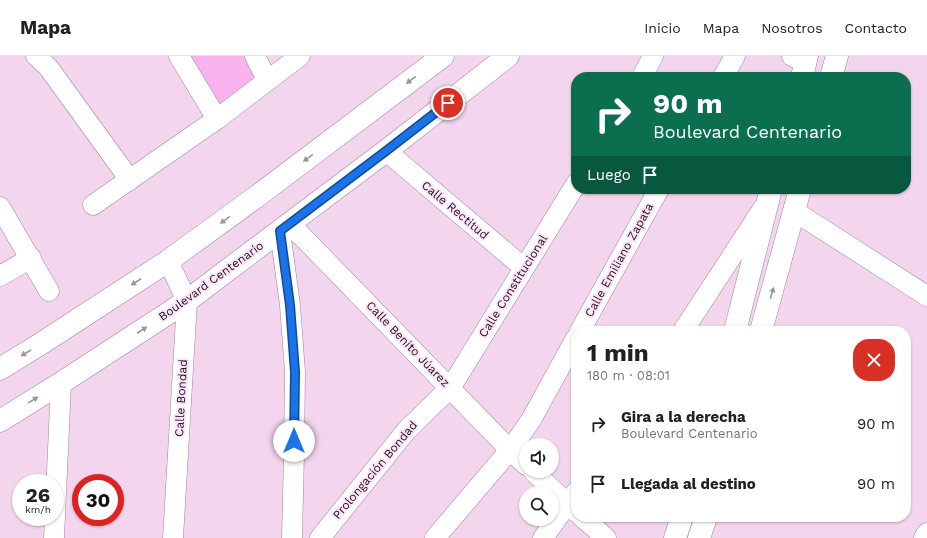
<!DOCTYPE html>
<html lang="es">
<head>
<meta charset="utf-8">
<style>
  body { margin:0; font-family:"Work Sans",sans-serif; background:#f6f6f6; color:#202124; height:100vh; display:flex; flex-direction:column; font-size:15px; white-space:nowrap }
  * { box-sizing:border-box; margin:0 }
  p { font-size:13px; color:#757577 }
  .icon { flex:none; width:22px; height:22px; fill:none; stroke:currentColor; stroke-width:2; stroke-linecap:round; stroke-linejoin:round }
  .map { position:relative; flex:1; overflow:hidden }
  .details { position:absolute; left:571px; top:270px; width:340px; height:196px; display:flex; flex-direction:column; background:#fff; border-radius:16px; box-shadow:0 1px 3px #0004 }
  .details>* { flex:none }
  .banner { position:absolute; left:571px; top:16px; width:340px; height:122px; border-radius:16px; box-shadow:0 1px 3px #0004; background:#0b6e4f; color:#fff; overflow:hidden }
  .buttons { position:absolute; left:519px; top:382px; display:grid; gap:8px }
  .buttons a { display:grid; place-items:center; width:40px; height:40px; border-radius:50%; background:#fff; box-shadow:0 1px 3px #0004; font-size:20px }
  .speed { position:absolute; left:12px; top:418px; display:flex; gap:8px; font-size:20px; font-weight:700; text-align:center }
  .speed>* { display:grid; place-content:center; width:52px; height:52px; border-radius:50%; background:#fff; box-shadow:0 1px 3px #0004; line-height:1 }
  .speed small { font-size:10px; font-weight:400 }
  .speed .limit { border:6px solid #d22; background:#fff; color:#111 }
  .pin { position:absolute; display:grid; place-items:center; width:34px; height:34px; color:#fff; margin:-17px; border:2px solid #fff; border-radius:50%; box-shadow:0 1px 4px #0007 }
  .me { position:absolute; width:44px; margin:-22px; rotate:0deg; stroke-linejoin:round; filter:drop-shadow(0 0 3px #0008) }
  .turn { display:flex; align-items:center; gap:14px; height:84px; padding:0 16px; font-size:18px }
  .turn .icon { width:52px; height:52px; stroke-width:2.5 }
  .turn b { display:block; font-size:28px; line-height:34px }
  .then { display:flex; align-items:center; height:38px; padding:0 16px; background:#0003; gap:8px; font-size:15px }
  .round { display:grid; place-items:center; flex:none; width:42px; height:42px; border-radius:16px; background:#f6f6f6 }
  .headline { display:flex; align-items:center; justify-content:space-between; height:68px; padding:0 16px }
  h1 { font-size:24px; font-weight:700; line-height:30px }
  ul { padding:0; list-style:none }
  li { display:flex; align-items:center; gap:12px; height:60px; padding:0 16px }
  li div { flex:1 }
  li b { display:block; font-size:15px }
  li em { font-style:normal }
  header { display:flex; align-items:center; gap:24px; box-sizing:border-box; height:56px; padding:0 20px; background:#fff; border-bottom:1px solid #e0e0e0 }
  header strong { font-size:19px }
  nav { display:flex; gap:22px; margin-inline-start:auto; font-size:14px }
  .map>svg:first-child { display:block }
  .green { fill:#fbb3f0 }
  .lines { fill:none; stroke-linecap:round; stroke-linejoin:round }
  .minor-casing { stroke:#a0839b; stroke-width:21 }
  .major-casing { stroke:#a0839b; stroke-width:23 }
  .minor { stroke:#fff; stroke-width:20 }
  .major { stroke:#fff; stroke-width:22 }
  .oneway { fill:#9a9599 }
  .route-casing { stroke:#114b97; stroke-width:10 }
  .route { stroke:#1a73e8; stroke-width:7 }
  .labels { text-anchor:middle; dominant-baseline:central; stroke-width:4; stroke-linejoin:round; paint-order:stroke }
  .street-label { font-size:12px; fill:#1e141d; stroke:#fde4f8 }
</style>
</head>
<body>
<header>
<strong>Mapa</strong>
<nav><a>Inicio</a><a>Mapa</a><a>Nosotros</a><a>Contacto</a></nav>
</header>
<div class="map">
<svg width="927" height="482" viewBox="0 0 927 482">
  <rect width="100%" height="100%" fill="#f4d5ee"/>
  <path class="green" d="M184,0H245L258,25L217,56Z"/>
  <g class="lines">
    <defs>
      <g id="minor">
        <path d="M36,0L48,11L130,124"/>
        <path d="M179,0L217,63"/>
        <path d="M255,0L267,24"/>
        <path d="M792,0L806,7"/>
        <path d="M642,21L653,0"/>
        <path d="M723,21L735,0"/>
        <path d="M386,95L524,212"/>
        <path d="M93,149L217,63L300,0"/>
        <path d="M0,151L49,235"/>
        <path d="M794,155L927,240"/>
        <path d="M290,168L510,394L526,409"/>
        <path d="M280,175L290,249L295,316L294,398L292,482"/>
        <path d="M168,205L187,245L173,482"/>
        <path d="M0,220L31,202"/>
        <path d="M580,275L659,133"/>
        <path d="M683,275L764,151"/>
        <path d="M533,415L576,456"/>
        <path d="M582,461L606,482"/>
        <path d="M54,482L61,327"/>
        <path d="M320,482L406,375L450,332L459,318L576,128"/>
        <path d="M435,482L510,394L531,364L576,282"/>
        <path d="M543,482L576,436"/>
        <path d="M924,482L927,477"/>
      </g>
      <g id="major">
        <path d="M802,21L807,0"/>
        <path d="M831,21L837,0"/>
        <path d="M735,275L771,133"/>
        <path d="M761,275L800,133"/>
        <path d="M0,313L42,287L168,205L256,141L443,0"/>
        <path d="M0,365L61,327L187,245L225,216L386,95L508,0"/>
        <path d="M675,482L682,461"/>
        <path d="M699,482L706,461"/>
      </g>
    </defs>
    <use href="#minor" class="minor-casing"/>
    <use href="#major" class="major-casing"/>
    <use href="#minor" class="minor"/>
    <use href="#major" class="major"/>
  </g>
  <defs><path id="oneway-solid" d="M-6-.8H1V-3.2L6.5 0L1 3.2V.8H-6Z"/></defs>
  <g class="oneway">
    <use href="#oneway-solid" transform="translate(411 24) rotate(143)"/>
    <use href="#oneway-solid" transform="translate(308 102) rotate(143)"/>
    <use href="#oneway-solid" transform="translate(225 164) rotate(144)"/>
    <use href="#oneway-solid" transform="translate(136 226) rotate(147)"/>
    <use href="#oneway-solid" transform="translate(772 237) rotate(-74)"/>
    <use href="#oneway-solid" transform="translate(142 274) rotate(-33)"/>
    <use href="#oneway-solid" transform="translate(26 297) rotate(149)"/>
    <use href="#oneway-solid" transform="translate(33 344) rotate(-32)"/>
  </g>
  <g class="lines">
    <defs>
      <path id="route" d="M294,385L295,316L290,249L280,175L386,95L448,47"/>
    </defs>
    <use href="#route" class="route-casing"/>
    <use href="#route" class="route"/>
  </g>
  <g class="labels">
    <g class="street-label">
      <text transform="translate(455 154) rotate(40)">Calle Rectitud</text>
      <text transform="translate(619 204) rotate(-61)">Calle Emiliano Zapata</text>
      <text transform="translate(211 225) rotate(-36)">Boulevard Centenario</text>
      <text transform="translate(513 230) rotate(-58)">Calle Constitucional</text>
      <text transform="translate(408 288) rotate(46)">Calle Benito Júarez</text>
      <text transform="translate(181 342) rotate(-87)">Calle Bondad</text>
      <text transform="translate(375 414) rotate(-50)">Prolongación Bondad</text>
    </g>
  </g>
</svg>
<div class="buttons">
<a><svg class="icon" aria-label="sound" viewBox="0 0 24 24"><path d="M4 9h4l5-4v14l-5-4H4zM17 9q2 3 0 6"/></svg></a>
<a><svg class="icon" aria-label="search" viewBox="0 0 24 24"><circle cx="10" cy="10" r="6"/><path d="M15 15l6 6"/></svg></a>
</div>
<div class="speed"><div>26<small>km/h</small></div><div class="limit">30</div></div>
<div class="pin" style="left:448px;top:47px;background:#d93025"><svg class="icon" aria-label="arrive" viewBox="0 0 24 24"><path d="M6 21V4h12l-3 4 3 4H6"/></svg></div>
<svg class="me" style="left:294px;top:385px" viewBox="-20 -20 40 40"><circle r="19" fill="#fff"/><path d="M0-13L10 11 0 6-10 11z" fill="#1a73e8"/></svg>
<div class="banner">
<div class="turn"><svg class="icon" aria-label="right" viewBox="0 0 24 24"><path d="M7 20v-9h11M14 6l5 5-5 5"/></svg><div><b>90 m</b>Boulevard Centenario</div></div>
<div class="then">Luego<svg class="icon" aria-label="arrive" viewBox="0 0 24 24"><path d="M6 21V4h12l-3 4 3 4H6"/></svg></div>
</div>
<section class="details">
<div class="headline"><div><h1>1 min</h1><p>180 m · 08:01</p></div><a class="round" style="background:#d93025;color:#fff"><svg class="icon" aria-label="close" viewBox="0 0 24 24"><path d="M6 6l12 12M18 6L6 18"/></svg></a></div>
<ul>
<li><svg class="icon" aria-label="right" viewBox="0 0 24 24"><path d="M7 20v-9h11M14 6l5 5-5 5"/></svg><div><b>Gira a la derecha</b><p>Boulevard Centenario</p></div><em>90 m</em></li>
<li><svg class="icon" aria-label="arrive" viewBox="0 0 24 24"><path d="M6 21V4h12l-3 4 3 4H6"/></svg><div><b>Llegada al destino</b></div><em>90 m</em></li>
</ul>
</section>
</div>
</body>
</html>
